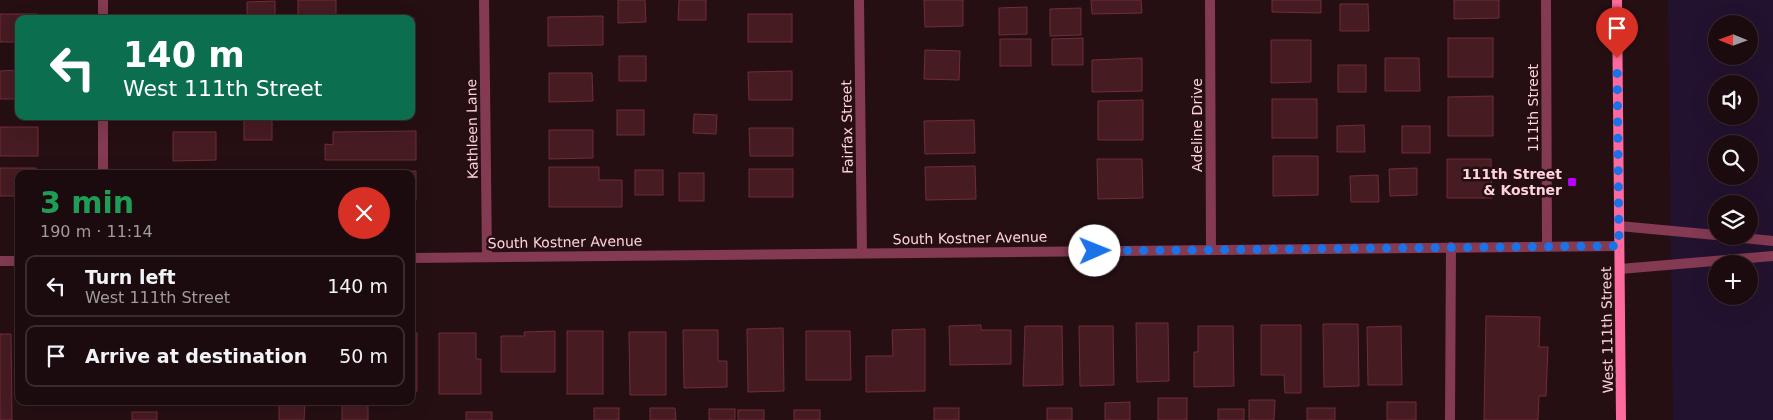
<!DOCTYPE html>
<html lang="en">
<head>
<meta charset="utf-8">
<style>
  body { margin:0; font-family:"DejaVu Sans",sans-serif; background:#251417; color:#f1f3f6; height:100vh; display:flex; flex-direction:column; font-size:19px; white-space:nowrap }
  * { box-sizing:border-box; margin:0 }
  p { font-size:16px; color:#a09b9e }
  .icon { flex:none; width:28px; height:28px; fill:none; stroke:currentColor; stroke-width:2; stroke-linecap:round; stroke-linejoin:round }
  .map { position:relative; flex:1; overflow:hidden }
  .details { position:absolute; left:15px; top:170px; width:400px; height:235px; display:flex; flex-direction:column; background:#1c0b0e; border-radius:10px; box-shadow:0 5px 20px #0002,0 0 0 1px #3a2b2e }
  .details>* { flex:none }
  .top-card { position:absolute; left:15px; top:15px; width:400px; height:105px; border-radius:10px; box-shadow:0 5px 20px #0002,0 0 0 1px #3a2b2e; background:#0b6e4f; color:#fff; overflow:hidden }
  .needle { width:32px; rotate:271deg }
  .fabs { position:absolute; left:1708px; top:15px; display:grid; gap:10px }
  .fabs a { display:grid; place-items:center; width:50px; height:50px; border-radius:50%; background:#1c0b0e; box-shadow:0 5px 20px #0002,0 0 0 1px #3a2b2e; font-size:25px }
  .pin { position:absolute; display:grid; place-items:center; width:42px; height:42px; color:#fff; margin:-51px -21px; border-radius:50% 50% 50% 0; rotate:-45deg; box-shadow:0 0 5px #0007 }
  .pin .icon { rotate:45deg }
  .me { position:absolute; width:55px; margin:-28px; rotate:89deg; stroke-linejoin:round; filter:drop-shadow(0 0 4px #0008) }
  .turn { display:flex; align-items:center; gap:18px; height:105px; padding:0 25px; font-size:22px }
  .turn .icon { width:65px; height:65px; stroke-width:2.5 }
  .turn b { display:block; font-size:35px; line-height:42px }
  .round { display:grid; place-items:center; flex:none; width:52px; height:52px; border-radius:26px; background:#251417 }
  .head { display:flex; align-items:center; justify-content:space-between; height:85px; padding:0 25px }
  h1 { font-size:30px; font-weight:600; line-height:38px; color:#1e9e55 }
  ul { padding:0; list-style:none }
  li { display:flex; align-items:center; gap:15px; height:62px; margin:0 10px 8px; padding:0 15px; border:2px solid #3a2b2e; border-radius:10px }
  li div { flex:1 }
  li b { display:block; font-size:19px }
  li em { font-style:normal }
  .map>svg:first-child { display:block }
  .green { fill:#23122f; fill-rule:evenodd }
  .building { fill:#461b22; stroke:#712d39 }
  .lines { fill:none; stroke-linecap:round; stroke-linejoin:round }
  .lane { stroke:#833a52; stroke-width:10 }
  .street { stroke:#833a52; stroke-width:10 }
  .secondary { stroke:#fe6a9d; stroke-width:10 }
  .route { stroke:#1a73e8; stroke-width:9; stroke-dasharray:0 16.2 }
  .poi-dot { fill:#b801fc; stroke:#250f13; stroke-width:2 }
  .labels { text-anchor:middle; dominant-baseline:central; stroke-width:5; stroke-linejoin:round; paint-order:stroke }
  .street-label { font-size:14px; fill:#ffd2de; stroke:#250f13 }
  .poi-label { font-size:14px; font-weight:bold; fill:#ffd2de; stroke:#250f13; text-anchor:end }
</style>
</head>
<body>
<div class="map">
<svg width="1773" height="420" viewBox="0 0 1773 420">
  <rect width="100%" height="100%" fill="#250f13"/>
  <path class="green" d="M1668,0H1773V420H1673ZM1716,24H1749V56H1716ZM1716,84H1749V116H1716ZM1716,144H1749V176H1716ZM1716,204H1749V236H1716ZM1716,264H1749V296H1716Z"/>
  <g class="building">
    <rect x="298" y="0" width="38" height="19"/>
    <path d="M618,0H645L646,22L618,23Z"/>
    <path d="M679,0H706V20H678Z"/>
    <path d="M924,0H963V26L925,27Z"/>
    <path d="M1091,0H1141L1142,13L1092,14Z"/>
    <path d="M1272,0H1321V13L1272,12Z"/>
    <path d="M1454,0H1499V18L1454,19Z"/>
    <path d="M275,1V19H247V2Z"/>
    <path d="M1340,4H1368L1369,31H1340Z"/>
    <path d="M1027,7V34L999,35V8Z"/>
    <path d="M1081,8V35L1050,36V9Z"/>
    <path d="M0,14H37V19H19V42H0Z"/>
    <rect x="748" y="14" width="44" height="28"/>
    <path d="M603,16V45L548,46V17Z"/>
    <path d="M370,18H414V46H411V19Z"/>
    <path d="M1083,38V65H1052V39Z"/>
    <rect x="1448" y="38" width="45" height="39"/>
    <rect x="1000" y="39" width="31" height="27"/>
    <path d="M1271,40H1311V82L1271,83Z"/>
    <path d="M925,50L960,51L959,80L924,79Z"/>
    <rect x="619" y="56" width="27" height="25"/>
    <path d="M1142,58V91L1092,92V60Z"/>
    <path d="M1385,58H1419L1420,91H1385Z"/>
    <rect x="1338" y="65" width="28" height="27"/>
    <path d="M19,70V99H0V71Z"/>
    <path d="M792,71V100H749L748,72Z"/>
    <path d="M549,73H592L593,101L549,102Z"/>
    <path d="M411,74H414L415,102H411Z"/>
    <path d="M1493,96V136H1448V97Z"/>
    <rect x="1272" y="99" width="45" height="39"/>
    <path d="M1143,100V140H1098V101Z"/>
    <rect x="617" y="110" width="27" height="25"/>
    <path d="M694,114L717,115L716,134L693,133Z"/>
    <rect x="244" y="116" width="28" height="24"/>
    <path d="M974,120L975,153L925,154L924,121Z"/>
    <path d="M1364,125L1365,152H1337V126Z"/>
    <rect x="1402" y="126" width="28" height="27"/>
    <rect x="0" y="127" width="38" height="29"/>
    <path d="M749,128H793V156H750Z"/>
    <path d="M549,130H593V158L549,159Z"/>
    <path d="M416,131V160H325V144L333,145V132Z"/>
    <path d="M173,132H216V160L173,161Z"/>
    <path d="M1273,156H1318V195L1273,196Z"/>
    <path d="M1097,159H1142L1143,198L1098,199Z"/>
    <path d="M1447,159H1491L1492,198H1447Z"/>
    <path d="M975,166L976,199L926,200L925,167Z"/>
    <path d="M549,167H599V180H622V207H549Z"/>
    <path d="M0,168H36V174H19V196H0Z"/>
    <path d="M1417,168V195L1390,196L1389,169Z"/>
    <rect x="749" y="169" width="44" height="28"/>
    <rect x="236" y="170" width="45" height="4"/>
    <rect x="635" y="170" width="28" height="25"/>
    <path d="M416,171V200H411V174H372V172Z"/>
    <rect x="679" y="173" width="25" height="28"/>
    <path d="M1378,175L1379,202H1351L1350,176Z"/>
    <path d="M1486,316L1540,317L1539,347H1548L1546,396H1539L1538,420H1484Z"/>
    <path d="M1136,323H1168L1169,381L1137,382Z"/>
    <path d="M1323,324H1358L1359,386L1324,387Z"/>
    <path d="M981,325V330H1011V364L950,365L949,326Z"/>
    <path d="M1261,325H1301V393H1285L1284,375H1261Z"/>
    <path d="M1025,326H1062L1063,385L1023,386Z"/>
    <path d="M1079,326H1113L1114,385L1080,386Z"/>
    <path d="M1198,326H1233L1234,386L1194,387V352H1198Z"/>
    <path d="M1401,326L1402,385H1368L1367,327Z"/>
    <path d="M783,328L784,391L748,392L747,329Z"/>
    <path d="M925,329V391L866,392V356H893L892,330Z"/>
    <path d="M683,330H718V361H727V387L684,388Z"/>
    <path d="M555,331V372H501V336H525L524,332Z"/>
    <rect x="567" y="331" width="36" height="63"/>
    <path d="M806,331H850L851,380H806Z"/>
    <path d="M629,332H666V395H630Z"/>
    <rect x="411" y="333" width="6" height="58"/>
    <path d="M439,333H476V359H481V394H439Z"/>
    <path d="M0,334H11L12,420H0Z"/>
    <rect x="1158" y="398" width="29" height="22"/>
    <path d="M1249,400H1275L1274,420H1249Z"/>
    <path d="M279,402L305,403L304,420H279Z"/>
    <rect x="342" y="402" width="26" height="18"/>
    <path d="M1130,402V420H1105V403Z"/>
    <rect x="1387" y="402" width="29" height="18"/>
    <rect x="594" y="408" width="25" height="12"/>
    <path d="M650,408H675L676,420H650Z"/>
    <rect x="934" y="408" width="25" height="12"/>
    <rect x="1047" y="408" width="25" height="12"/>
    <rect x="1307" y="408" width="28" height="12"/>
    <rect x="709" y="409" width="26" height="11"/>
    <rect x="1218" y="409" width="26" height="11"/>
    <rect x="738" y="410" width="26" height="10"/>
    <rect x="794" y="410" width="26" height="10"/>
    <rect x="132" y="412" width="25" height="8"/>
    <rect x="466" y="412" width="26" height="8"/>
  </g>
  <g class="lines">
    <g class="lane">
      <path d="M1619,226L1716,235"/>
      <path d="M1725,236L1773,241"/>
      <path d="M1620,269L1773,256"/>
      <path d="M1450,420L1451,247"/>
    </g>
    <g class="street">
      <path d="M103,0V19"/>
      <path d="M484,0L487,257"/>
      <path d="M859,0L862,253"/>
      <path d="M1210,0L1211,250"/>
      <path d="M1546,0L1547,246"/>
      <path d="M103,116V174"/>
      <path d="M411,258L1619,246"/>
      <path d="M0,261H19"/>
    </g>
    <path class="secondary" d="M1617,0L1621,420"/>
  </g>
  <g class="lines">
    <path class="route" d="M1095,251L1619,246L1617,58"/>
  </g>
  <rect class="poi-dot" x="1567" y="177" width="10" height="10" rx="2.5"/>
  <g class="labels">
    <g class="street-label">
      <text transform="translate(1533 108) rotate(-90)">111th Street</text>
      <text transform="translate(1197 125) rotate(-90)">Adeline Drive</text>
      <text transform="translate(847 127) rotate(-91)">Fairfax Street</text>
      <text transform="translate(472 129) rotate(-91)">Kathleen Lane</text>
      <text transform="translate(970 238) rotate(-1)">South Kostner Avenue</text>
      <text transform="translate(565 242) rotate(-1)">South Kostner Avenue</text>
      <text transform="translate(1607 330) rotate(-91)">West 111th Street</text>
    </g>
    <g class="poi-label">
      <text x="1562" y="174">111th Street<tspan x="1562" dy="16">&amp; Kostner</tspan></text>
    </g>
  </g>
</svg>
<div class="fabs">
<a><svg class="needle" viewBox="-14 -14 28 28"><path d="M0-13l5 13h-10z" fill="#e53935"/><path d="M0 13l5-13h-10z" fill="#a09b9e"/></svg></a>
<a><svg class="icon" aria-label="sound" viewBox="0 0 24 24"><path d="M4 9h4l5-4v14l-5-4H4zM17 9q2 3 0 6"/></svg></a>
<a><svg class="icon" aria-label="search" viewBox="0 0 24 24"><circle cx="10" cy="10" r="6"/><path d="M15 15l6 6"/></svg></a>
<a><svg class="icon" aria-label="layers" viewBox="0 0 24 24"><path d="M12 4l9 5-9 5-9-5zM3 14l9 5 9-5"/></svg></a>
<a>+</a>
</div>
<div class="pin" style="left:1617px;top:58px;background:#d93025"><svg class="icon" aria-label="arrive" viewBox="0 0 24 24"><path d="M6 21V4h12l-3 4 3 4H6"/></svg></div>
<svg class="me" style="left:1095px;top:251px" viewBox="-20 -20 40 40"><circle r="19" fill="#fff"/><path d="M0-13L10 11 0 6-10 11z" fill="#1a73e8"/></svg>
<div class="top-card">
<div class="turn"><svg class="icon" aria-label="left" viewBox="0 0 24 24"><path d="M17 20v-9H6M10 6l-5 5 5 5"/></svg><div><b>140 m</b>West 111th Street</div></div>
</div>
<section class="details">
<div class="head"><div><h1>3 min</h1><p>190 m · 11:14</p></div><a class="round" style="background:#d93025;color:#fff"><svg class="icon" aria-label="close" viewBox="0 0 24 24"><path d="M6 6l12 12M18 6L6 18"/></svg></a></div>
<ul>
<li><svg class="icon" aria-label="left" viewBox="0 0 24 24"><path d="M17 20v-9H6M10 6l-5 5 5 5"/></svg><div><b>Turn left</b><p>West 111th Street</p></div><em>140 m</em></li>
<li><svg class="icon" aria-label="arrive" viewBox="0 0 24 24"><path d="M6 21V4h12l-3 4 3 4H6"/></svg><div><b>Arrive at destination</b></div><em>50 m</em></li>
</ul>
</section>
</div>
</body>
</html>
